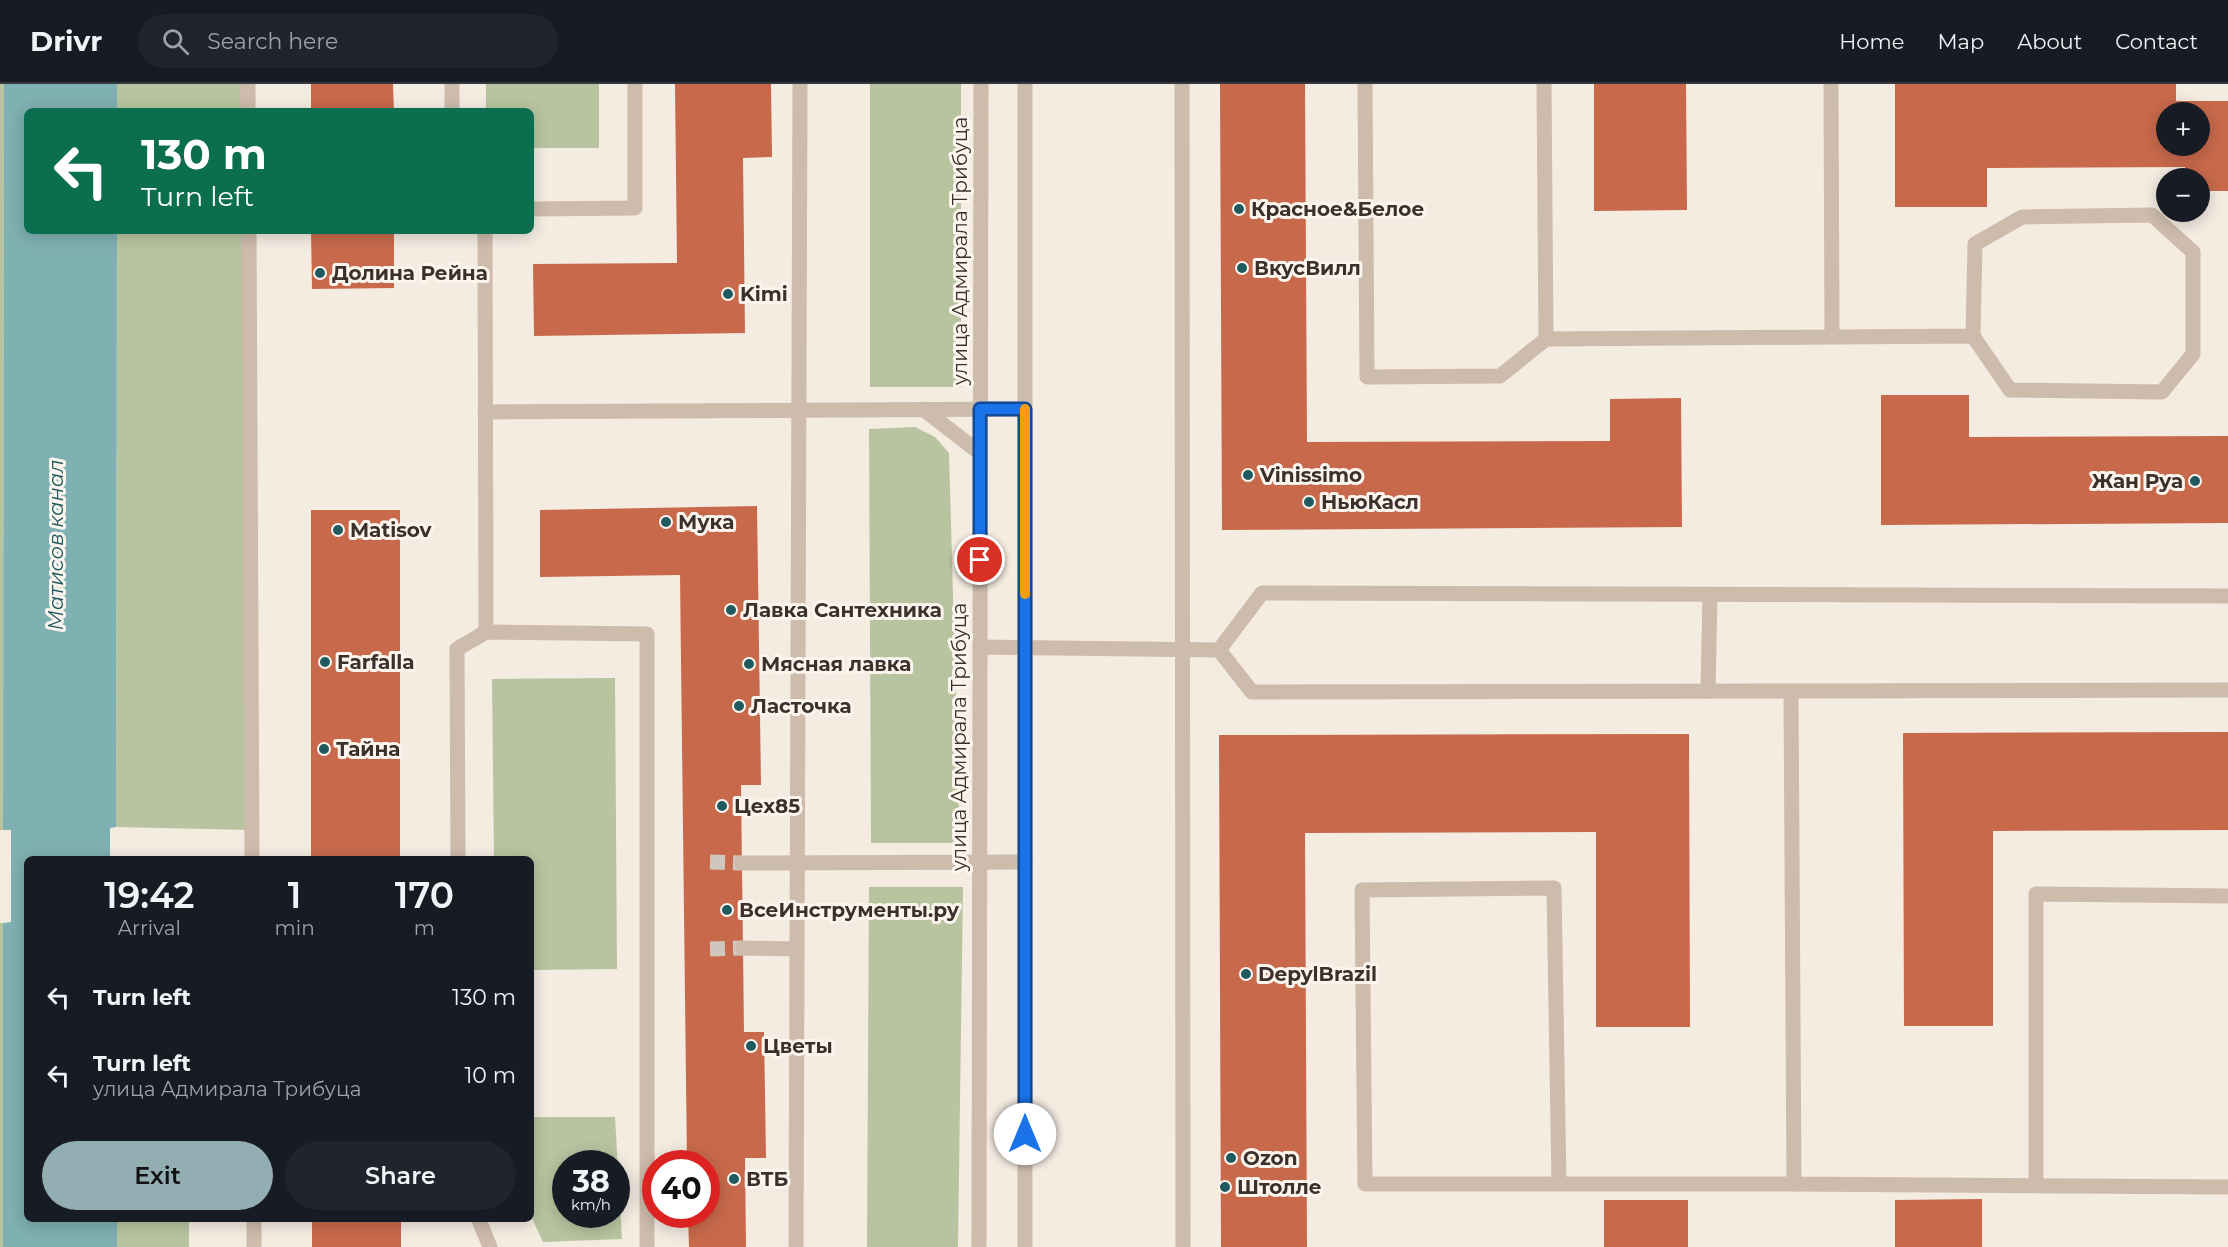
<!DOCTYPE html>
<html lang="en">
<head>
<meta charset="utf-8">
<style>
  body { margin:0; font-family:Montserrat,sans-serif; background:#20242c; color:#f1f3f6; height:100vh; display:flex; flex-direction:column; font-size:22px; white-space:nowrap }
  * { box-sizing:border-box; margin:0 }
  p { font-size:20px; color:#9ea1a6 }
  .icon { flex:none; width:33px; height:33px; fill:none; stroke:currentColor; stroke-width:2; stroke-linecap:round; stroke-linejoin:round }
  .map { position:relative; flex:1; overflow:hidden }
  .drawer { position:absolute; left:24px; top:772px; width:510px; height:366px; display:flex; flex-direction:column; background:#171b24; border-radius:9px; box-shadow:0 3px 15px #0003 }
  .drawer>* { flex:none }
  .hud { position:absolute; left:24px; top:24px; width:510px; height:126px; border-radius:9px; box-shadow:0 3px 15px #0003; background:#0b6e4f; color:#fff; overflow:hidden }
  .controls { position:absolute; left:2156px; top:18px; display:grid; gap:12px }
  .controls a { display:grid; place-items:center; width:54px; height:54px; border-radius:50%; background:#171b24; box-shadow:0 3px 15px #0003; font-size:30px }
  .speed { position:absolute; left:552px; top:1066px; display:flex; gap:12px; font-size:30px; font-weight:700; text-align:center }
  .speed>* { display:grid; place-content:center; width:78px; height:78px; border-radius:50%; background:#171b24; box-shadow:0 3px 15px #0003; line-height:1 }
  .speed small { font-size:15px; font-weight:400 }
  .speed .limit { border:9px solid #d22; background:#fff; color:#111 }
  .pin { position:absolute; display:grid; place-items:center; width:51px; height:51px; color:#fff; margin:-26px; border:3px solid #fff; border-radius:50%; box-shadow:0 2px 6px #0007 }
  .me { position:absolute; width:66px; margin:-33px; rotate:0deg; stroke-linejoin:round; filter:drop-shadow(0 0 4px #0008) }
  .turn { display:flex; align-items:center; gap:21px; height:126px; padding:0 18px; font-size:27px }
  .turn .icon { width:78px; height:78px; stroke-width:2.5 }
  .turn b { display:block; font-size:42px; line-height:51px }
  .eta { display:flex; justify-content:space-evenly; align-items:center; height:102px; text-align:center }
  .eta b { font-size:36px; font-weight:600; line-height:42px }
  .primary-button { display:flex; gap:12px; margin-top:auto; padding:12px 18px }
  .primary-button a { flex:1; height:69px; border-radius:36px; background:#92aeb2; color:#111; font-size:24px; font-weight:600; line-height:69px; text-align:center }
  .primary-button a+a { background:#20242c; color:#f1f3f6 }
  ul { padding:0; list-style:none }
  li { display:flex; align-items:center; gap:18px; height:78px; padding:0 18px }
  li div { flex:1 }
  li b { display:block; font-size:22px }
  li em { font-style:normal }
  header { display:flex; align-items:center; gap:36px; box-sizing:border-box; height:84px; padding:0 30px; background:#171b24; border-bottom:2px solid #363941 }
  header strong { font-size:28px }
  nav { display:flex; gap:33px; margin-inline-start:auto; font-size:21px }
  .search { width:420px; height:54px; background:#20242c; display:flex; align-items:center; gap:15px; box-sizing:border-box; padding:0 21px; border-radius:33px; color:#9ea1a6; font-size:22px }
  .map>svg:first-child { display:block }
  .green { fill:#b8c4a0; fill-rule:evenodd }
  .water { fill:#7fb0b2 }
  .building { fill:#c8694b; fill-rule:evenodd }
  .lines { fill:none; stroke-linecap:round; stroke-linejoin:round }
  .minor-tunnel { stroke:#cfc6bd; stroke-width:15; stroke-dasharray:15 8; stroke-linecap:butt }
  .minor { stroke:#cdbbac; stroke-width:15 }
  .route-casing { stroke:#114b97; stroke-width:15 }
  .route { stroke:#1a73e8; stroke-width:10 }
  .slow { stroke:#f59e0b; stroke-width:10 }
  .poi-dot { fill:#1f5a5e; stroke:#fbf5ee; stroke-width:2 }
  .labels { text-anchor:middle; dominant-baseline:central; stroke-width:6; stroke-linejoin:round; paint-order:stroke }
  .poi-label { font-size:20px; font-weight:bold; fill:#3b302b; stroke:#fbf5ee; text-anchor:start }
  .street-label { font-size:20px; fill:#3b302b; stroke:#fbf5ee }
  .water-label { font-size:21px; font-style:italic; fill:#1f5a5e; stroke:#fbf5ee }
</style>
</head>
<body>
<header>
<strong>Drivr</strong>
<div class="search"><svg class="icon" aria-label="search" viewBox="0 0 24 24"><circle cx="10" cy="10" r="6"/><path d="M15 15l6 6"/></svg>Search here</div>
<nav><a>Home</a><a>Map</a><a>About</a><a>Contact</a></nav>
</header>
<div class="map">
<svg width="2228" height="1163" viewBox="0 0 2228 1163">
  <rect width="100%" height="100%" fill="#f4ebe1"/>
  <g class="green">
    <path d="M0,0H4L3,746H0Z"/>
    <rect x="117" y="0" width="131" height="27"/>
    <path d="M486,0H599V64H531V27H486Z"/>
    <rect x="870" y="0" width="91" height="303"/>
    <path d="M117,147H249L252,746L116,743Z"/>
    <path d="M915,343L935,353L949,369L960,759H871L869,345Z"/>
    <path d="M615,594L617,885L531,886V776L494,775L492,595Z"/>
    <path d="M869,803H963L958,1163H867Z"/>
    <rect x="0" y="839" width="3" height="324"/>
    <path d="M531,1033H615L622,1155L543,1158L531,1132ZM566,1080H616V1131H566Z"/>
    <rect x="117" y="1136" width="72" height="27"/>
  </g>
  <path class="water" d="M4,0H117V27H27V147H117L116,743L110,744V775L27,776V1136H117V1163H3V839L11,838V746H3Z"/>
  <g class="building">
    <path d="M311,0H393L394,27H311Z"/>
    <path d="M675,0H771L772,73L743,74L745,249L534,252L533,180L677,179Z"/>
    <path d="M1220,0H1305L1307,358L1610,357V315L1681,314L1682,443L1222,446Z"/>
    <path d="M1594,0H1686L1687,126L1594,127Z"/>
    <path d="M1895,0H2176V17H2228V107H2199V94H2185V83L1987,84V123H1895ZM2166,28H2199V62H2166Z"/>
    <path d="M311,147H394V204L312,205Z"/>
    <path d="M1881,311H1969V353L2228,352V439L1881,441Z"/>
    <path d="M757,422L761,701H741L744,948H764L766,1074H745L746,1163H689L688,1131H706V1080H687L680,491L540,493V426Z"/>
    <rect x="311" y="426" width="89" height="350"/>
    <path d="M2228,648V746L1993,747V942H1904L1903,649Z"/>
    <path d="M1689,650L1690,943H1596V748L1305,749L1307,1163H1221L1219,651Z"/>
    <path d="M1982,1115V1163H1895V1116Z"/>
    <rect x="1604" y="1116" width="84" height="47"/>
    <rect x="312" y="1136" width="89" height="27"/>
  </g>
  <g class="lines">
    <g class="minor-tunnel">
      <path d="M710,778L742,779"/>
      <path d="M710,865L743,864"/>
    </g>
    <g class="minor">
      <path d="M248,0V27"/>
      <path d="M452,0V27"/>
      <path d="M1182,0L1183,1163"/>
      <path d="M1365,0L1367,293L1500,292L1546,255L1832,253L1831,0"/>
      <path d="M1544,0L1546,255"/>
      <path d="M531,125L635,124V0"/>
      <path d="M249,147L252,776"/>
      <path d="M485,147L486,548"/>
      <path d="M1832,253L1973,252L2010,306L2162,308L2193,270V168L2152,131L2022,133L1975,160L1973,252"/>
      <path d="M923,325L980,369"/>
      <path d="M485,328L1025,325"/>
      <path d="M980,563L1219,566L1252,608L2228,606"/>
      <path d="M1219,566L1262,509L2228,512"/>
      <path d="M1708,607L1710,511"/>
      <path d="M1791,607L1794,1100L2228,1103"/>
      <path d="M458,776L457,565L486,548L647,550V1163"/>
      <path d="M742,779L1025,778"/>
      <path d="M743,864L797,865"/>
      <path d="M1559,1100L1554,804L1362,806L1365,1100H1794"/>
      <path d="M2036,1101V810L2228,812"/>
      <path d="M254,1136V1163"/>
      <path d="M479,1136L490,1163"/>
      <path d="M796,1163L800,0"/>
      <path d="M979,1163L981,0"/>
      <path d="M1025,1163V0"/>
    </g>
  </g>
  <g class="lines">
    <defs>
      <path id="route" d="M980,476V325H1025V1050"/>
    </defs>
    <use href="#route" class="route-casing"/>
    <use href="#route" class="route"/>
    <path class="slow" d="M1025,510V325"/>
  </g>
  <g class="poi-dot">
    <circle cx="1239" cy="125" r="6"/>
    <circle cx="1242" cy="184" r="6"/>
    <circle cx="320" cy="189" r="6"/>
    <circle cx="728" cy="210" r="6"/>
    <circle cx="1248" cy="391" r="6"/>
    <circle cx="2195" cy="397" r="6"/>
    <circle cx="1309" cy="418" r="6"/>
    <circle cx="666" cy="438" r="6"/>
    <circle cx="338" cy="446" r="6"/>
    <circle cx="731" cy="526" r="6"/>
    <circle cx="325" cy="578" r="6"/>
    <circle cx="749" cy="580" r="6"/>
    <circle cx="739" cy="622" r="6"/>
    <circle cx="324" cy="665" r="6"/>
    <circle cx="722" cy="722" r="6"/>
    <circle cx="727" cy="826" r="6"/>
    <circle cx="1246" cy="890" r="6"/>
    <circle cx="751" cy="962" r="6"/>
    <circle cx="1231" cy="1074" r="6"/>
    <circle cx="734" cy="1095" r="6"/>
    <circle cx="1225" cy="1103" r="6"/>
  </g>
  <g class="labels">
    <g class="poi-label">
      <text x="1251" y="125">Красное&amp;Белое</text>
      <text x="1254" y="184">ВкусВилл</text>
      <text x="332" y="189">Долина Рейна</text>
      <text x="740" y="210">Kimi</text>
      <text x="1260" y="391">Vinissimo</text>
      <text x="2183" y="397" text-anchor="end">Жан Руа</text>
      <text x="1321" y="418">НьюКасл</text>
      <text x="678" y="438">Мука</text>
      <text x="350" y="446">Matisov</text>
      <text x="743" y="526">Лавка Сантехника</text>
      <text x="337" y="578">Farfalla</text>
      <text x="761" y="580">Мясная лавка</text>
      <text x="751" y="622">Ласточка</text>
      <text x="336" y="665">Тайна</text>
      <text x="734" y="722">Цех85</text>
      <text x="739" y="826">ВсеИнструменты.ру</text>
      <text x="1258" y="890">DepylBrazil</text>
      <text x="763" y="962">Цветы</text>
      <text x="1243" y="1074">Ozon</text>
      <text x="746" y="1095">ВТБ</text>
      <text x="1237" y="1103">Штолле</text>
    </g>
    <g class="street-label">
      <text transform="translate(960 167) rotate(-90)">улица Адмирала Трибуца</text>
      <text transform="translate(959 653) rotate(-90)">улица Адмирала Трибуца</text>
    </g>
    <g class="water-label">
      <text transform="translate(55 461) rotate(-90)">Матисов канал</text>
    </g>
  </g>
</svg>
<div class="controls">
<a>+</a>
<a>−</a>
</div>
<div class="speed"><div>38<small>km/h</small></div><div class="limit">40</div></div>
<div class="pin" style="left:980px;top:476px;background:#d93025"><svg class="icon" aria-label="arrive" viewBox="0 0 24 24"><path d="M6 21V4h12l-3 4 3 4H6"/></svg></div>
<svg class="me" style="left:1025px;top:1050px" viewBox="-20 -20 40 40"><circle r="19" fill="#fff"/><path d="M0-13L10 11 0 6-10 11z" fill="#1a73e8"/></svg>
<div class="hud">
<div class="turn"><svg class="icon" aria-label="left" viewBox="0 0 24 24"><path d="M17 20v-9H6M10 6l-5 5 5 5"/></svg><div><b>130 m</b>Turn left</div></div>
</div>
<section class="drawer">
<div class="eta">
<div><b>19:42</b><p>Arrival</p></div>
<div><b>1</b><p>min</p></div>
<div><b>170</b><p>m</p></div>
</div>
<ul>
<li><svg class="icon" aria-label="left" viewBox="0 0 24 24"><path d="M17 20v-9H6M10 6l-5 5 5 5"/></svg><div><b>Turn left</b></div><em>130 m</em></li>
<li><svg class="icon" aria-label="left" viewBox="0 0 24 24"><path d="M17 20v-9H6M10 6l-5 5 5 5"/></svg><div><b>Turn left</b><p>улица Адмирала Трибуца</p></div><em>10 m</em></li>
</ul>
<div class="primary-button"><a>Exit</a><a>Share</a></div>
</section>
</div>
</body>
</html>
